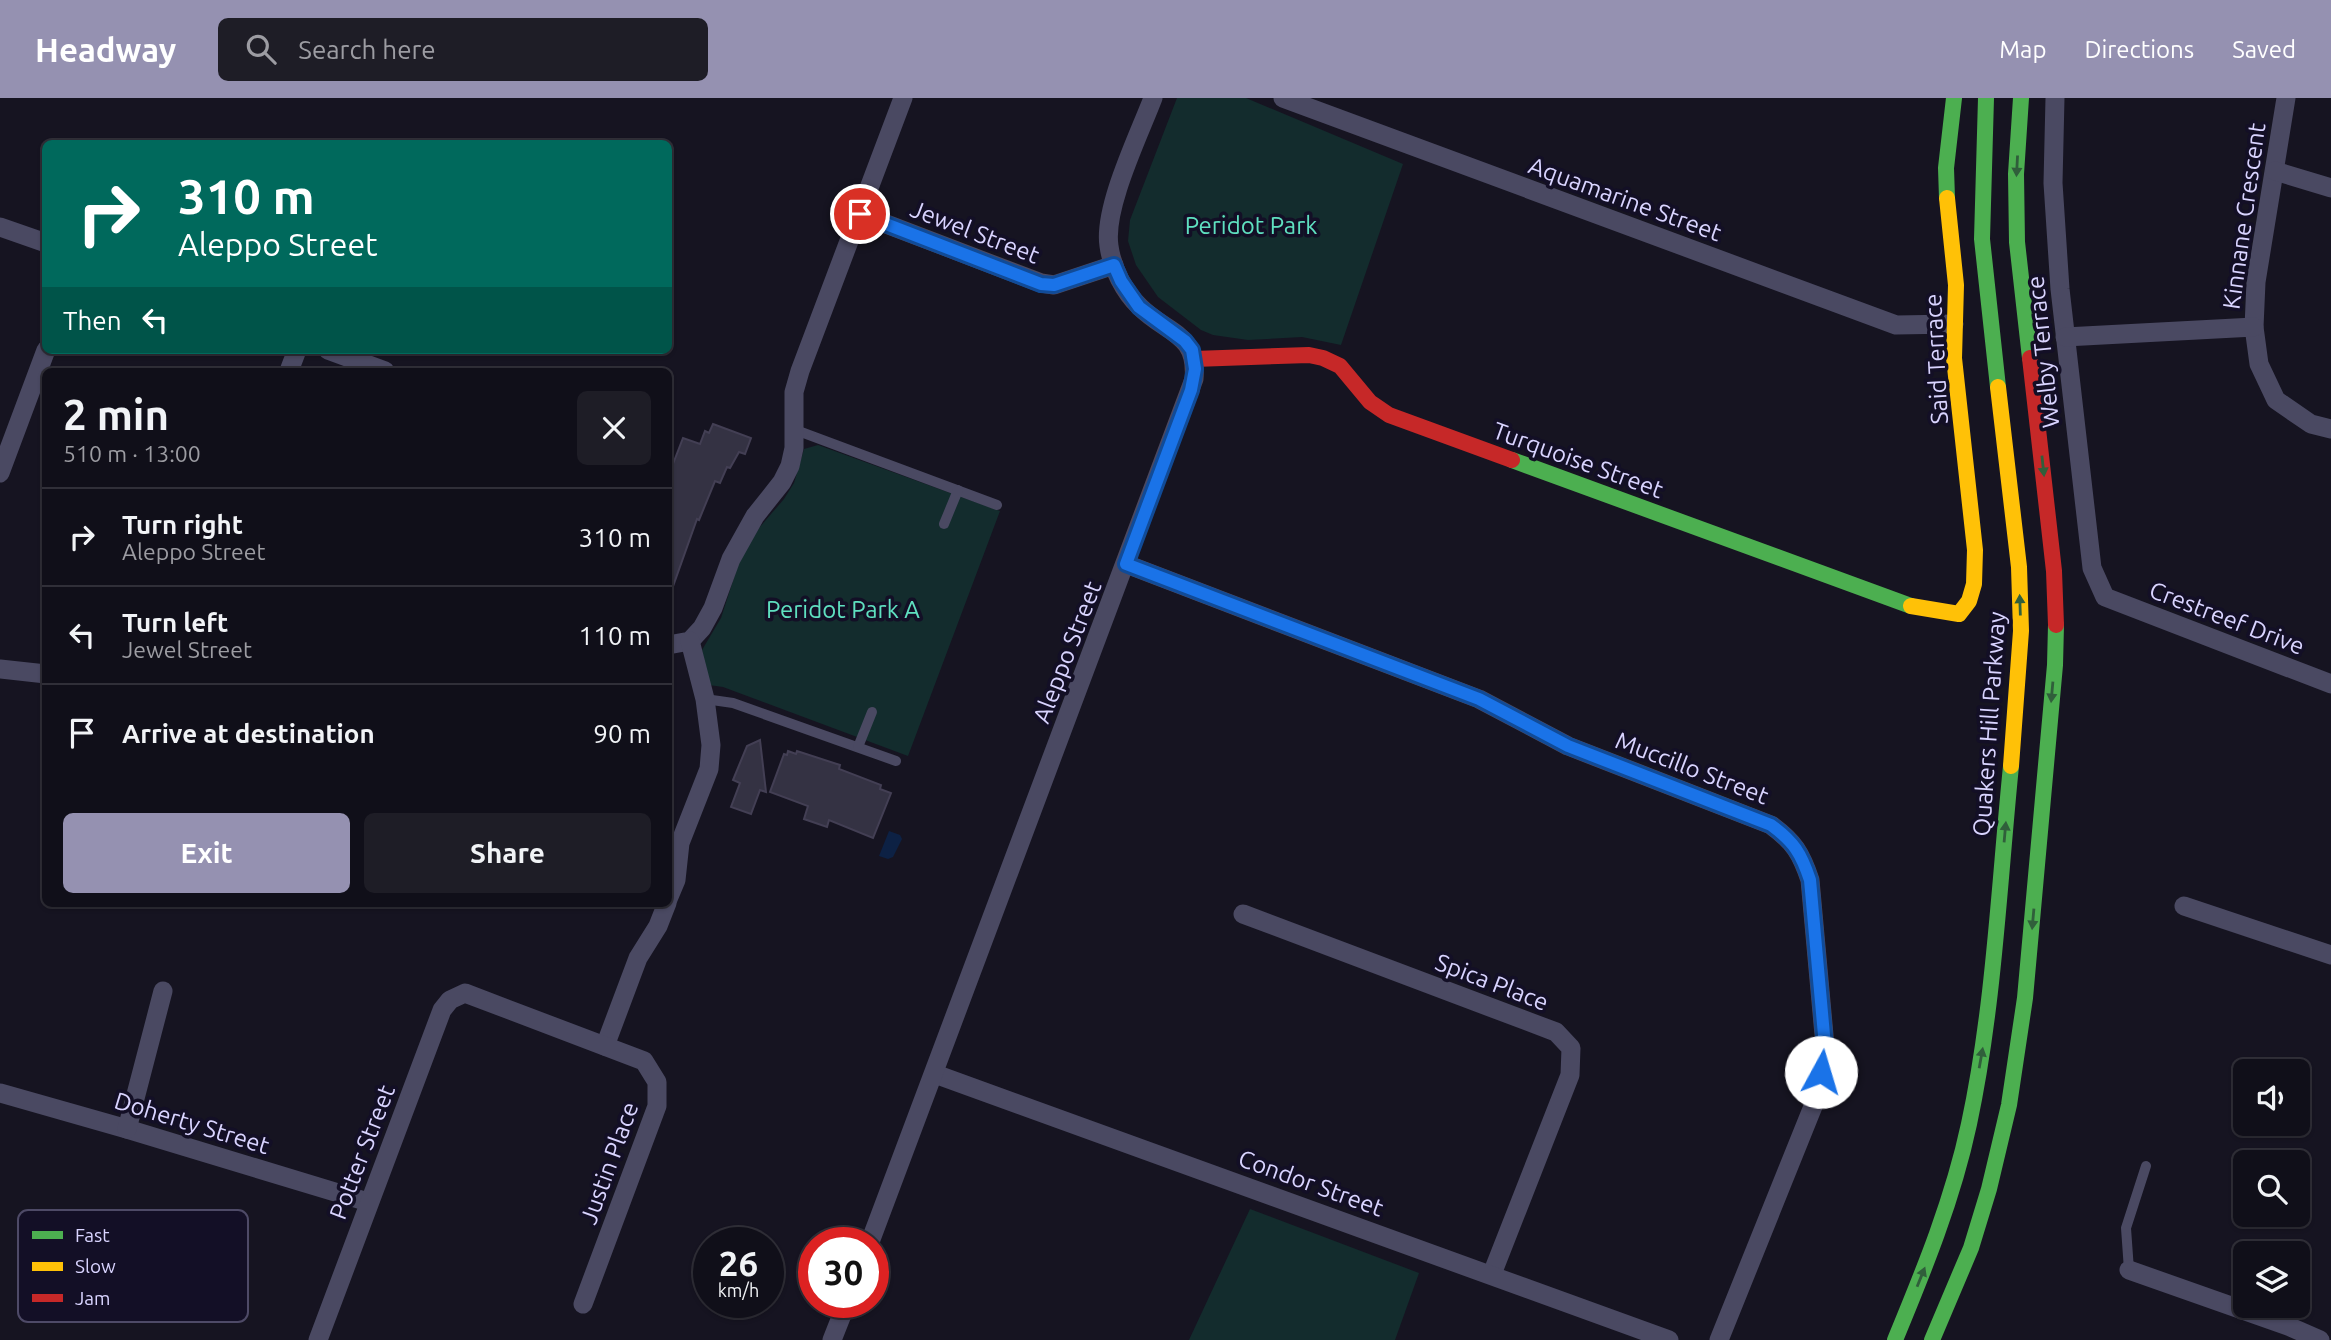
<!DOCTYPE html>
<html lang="en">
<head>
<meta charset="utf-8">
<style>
  body { margin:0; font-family:Ubuntu,sans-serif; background:#1e1d26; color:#f1f3f6; height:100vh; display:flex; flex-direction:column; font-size:26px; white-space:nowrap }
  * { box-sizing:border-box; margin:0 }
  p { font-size:23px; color:#9c9ca2 }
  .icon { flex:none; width:38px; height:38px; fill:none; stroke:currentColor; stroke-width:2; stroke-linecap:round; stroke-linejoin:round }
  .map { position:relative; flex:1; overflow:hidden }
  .drawer { position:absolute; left:42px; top:270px; width:630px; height:539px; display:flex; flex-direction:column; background:#100f19; border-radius:10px; box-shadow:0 2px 5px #0004,0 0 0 2px #302f38 }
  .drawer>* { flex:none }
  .banner { position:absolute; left:42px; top:42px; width:630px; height:214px; border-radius:10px; box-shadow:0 2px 5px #0004,0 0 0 2px #302f38; background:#00695c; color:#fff; overflow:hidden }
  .controls { position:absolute; left:2233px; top:961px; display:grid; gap:14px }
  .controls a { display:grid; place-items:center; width:77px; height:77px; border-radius:10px; background:#100f19; box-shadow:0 2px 5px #0004,0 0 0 2px #302f38; font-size:35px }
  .speed { position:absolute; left:693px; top:1129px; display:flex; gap:14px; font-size:35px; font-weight:700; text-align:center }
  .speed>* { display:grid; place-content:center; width:91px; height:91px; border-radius:50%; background:#100f19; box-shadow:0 2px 5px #0004,0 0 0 2px #302f38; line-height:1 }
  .speed small { font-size:18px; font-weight:400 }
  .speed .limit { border:10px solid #d22; background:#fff; color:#111 }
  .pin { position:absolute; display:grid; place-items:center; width:60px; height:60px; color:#fff; margin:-30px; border:4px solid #fff; border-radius:50%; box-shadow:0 2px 7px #0007 }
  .me { position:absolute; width:77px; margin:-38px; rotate:6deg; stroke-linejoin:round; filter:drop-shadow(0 0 5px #0008) }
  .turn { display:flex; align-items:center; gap:24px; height:147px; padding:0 21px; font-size:32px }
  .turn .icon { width:91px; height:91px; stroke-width:2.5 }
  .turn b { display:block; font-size:49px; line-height:60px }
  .then { display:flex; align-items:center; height:66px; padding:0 21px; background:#0003; gap:14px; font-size:26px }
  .round { display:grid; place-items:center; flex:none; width:74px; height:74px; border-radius:10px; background:#1e1d26 }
  .head { display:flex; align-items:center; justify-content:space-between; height:119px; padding:0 21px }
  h1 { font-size:42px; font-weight:700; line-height:52px }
  .action { display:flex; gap:14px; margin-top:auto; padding:14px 21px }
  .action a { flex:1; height:80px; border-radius:10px; background:#9591b1; color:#fff; font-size:28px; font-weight:700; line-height:80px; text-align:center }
  .action a+a { background:#1e1d26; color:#f1f3f6 }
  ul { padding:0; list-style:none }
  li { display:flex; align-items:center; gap:21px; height:98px; padding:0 21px; border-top:2px solid #302f38 }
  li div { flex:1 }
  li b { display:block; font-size:26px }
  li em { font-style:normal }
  header { display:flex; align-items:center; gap:42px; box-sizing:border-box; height:98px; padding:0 35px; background:#9591b1; color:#fff }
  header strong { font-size:33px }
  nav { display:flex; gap:38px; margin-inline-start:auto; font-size:24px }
  .search { width:490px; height:63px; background:#1e1d26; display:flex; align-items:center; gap:18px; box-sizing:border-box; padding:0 24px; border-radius:10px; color:#9c9ca2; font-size:26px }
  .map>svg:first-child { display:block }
  .green { fill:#132c2d }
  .water { fill:#0d2144 }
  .building { fill:#343243; stroke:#433f54; stroke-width:2 }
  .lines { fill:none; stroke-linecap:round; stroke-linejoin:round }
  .lane { stroke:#4a4962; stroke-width:10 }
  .street { stroke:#4a4962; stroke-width:19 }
  .fast { stroke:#4caf50; stroke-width:16 }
  .slow { stroke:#ffc107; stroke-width:16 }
  .jam { stroke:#c62828; stroke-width:16 }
  .oneway { fill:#305f3b }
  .route-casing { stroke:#114b97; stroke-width:18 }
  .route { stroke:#1a73e8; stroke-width:12 }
  .labels { text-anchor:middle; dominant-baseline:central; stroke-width:7; stroke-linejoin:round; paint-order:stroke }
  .street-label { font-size:24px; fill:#d9d4ff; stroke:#130f26 }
  .park-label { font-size:24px; fill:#5fe0c0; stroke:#130f26 }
  .key { fill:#130f26; stroke:#4e4a67; stroke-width:2 }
  .key-label { font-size:19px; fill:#d9d4ff }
</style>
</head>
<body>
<header>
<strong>Headway</strong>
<div class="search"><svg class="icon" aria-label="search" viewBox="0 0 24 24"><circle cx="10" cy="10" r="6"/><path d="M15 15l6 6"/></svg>Search here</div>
<nav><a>Map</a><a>Directions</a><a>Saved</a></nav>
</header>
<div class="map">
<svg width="2331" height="1242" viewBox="0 0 2331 1242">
  <rect width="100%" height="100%" fill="#161421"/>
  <g class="green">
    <path d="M1177,0H1246L1403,66L1341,247L1302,239L1248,242L1213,237L1201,232L1158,199L1136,167L1128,143L1130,122Z"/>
    <path d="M818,347L1000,413L908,658L723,589L709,587L702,552L721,520L739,464L759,430L784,401L794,385L804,351Z"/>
    <path d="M1250,1111L1419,1175L1395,1242H1189Z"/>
  </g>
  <path class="water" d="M889,733L900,737L902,741L893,759L888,761L879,758Z"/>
  <g class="building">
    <path d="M713,326L751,340L745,356L739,354L730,370L727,369L720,385L715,383L699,422L697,421L671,494H668V379L683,340L700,346L705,333L709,335Z"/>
    <path d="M760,642L766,694L760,692L751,716L731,709L740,685L733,682L747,648Z"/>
    <path d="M788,653L796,656L797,653L840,667L839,671L881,687L880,691L891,695L873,740L829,722L827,729L804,721L808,708L770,694L784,656L787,657Z"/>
  </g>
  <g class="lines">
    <g class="lane">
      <path d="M793,331L997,407"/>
      <path d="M944,426L958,392"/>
      <path d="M705,601L733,605L896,663"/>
      <path d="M858,649L872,614"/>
      <path d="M2129,1172L2126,1130L2146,1068"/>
    </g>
    <g class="street">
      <path d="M1283,0L1896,227L1954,226"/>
      <path d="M2055,0L2053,85L2060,191L2092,470L2105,499L2331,586"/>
      <path d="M2286,0L2256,184L2254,229L2259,266L2276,302L2311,326L2331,331"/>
      <path d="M2275,73L2331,90"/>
      <path d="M860,116L1041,185L1054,187L1114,167"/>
      <path d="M0,129L46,145"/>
      <path d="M2065,239L2254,229"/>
      <path d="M328,252L385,273"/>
      <path d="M289,273L297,252"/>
      <path d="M0,375L46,252"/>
      <path d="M1126,466L1479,601L1568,648L1771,727C1794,744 1801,755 1810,782L1825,948L1816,1001L1719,1242"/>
      <path d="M668,547L690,543L702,530L713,510L731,461L755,418L782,384L790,368L794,350V294L800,273L903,0"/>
      <path d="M0,571L46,576"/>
      <path d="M668,801L676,782L680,745L709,671L711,647L705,601L690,543"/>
      <path d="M2184,808L2331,857"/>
      <path d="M1243,816L1556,934L1571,950L1570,977L1492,1176"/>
      <path d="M605,948L638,860L658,828L667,805"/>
      <path d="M935,976L1669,1242"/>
      <path d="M0,995L127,1031L368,1104"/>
      <path d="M127,1031L163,893"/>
      <path d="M870,1144L1194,281C1198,235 1167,236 1140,209C1124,194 1112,170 1109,148C1103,110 1139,37 1153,0"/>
      <path d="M2129,1172L2288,1228L2320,1242"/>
      <path d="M318,1242L442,912L450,902L465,895L644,963L657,984V1008L583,1206"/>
      <path d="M832,1242L847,1204"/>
    </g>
    <g class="fast">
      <path d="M1986,0L1982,141L1998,289"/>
      <path d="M2021,0L2016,76L2017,144L2030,260"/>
      <path d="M1947,100L1946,70L1954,0"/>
      <path d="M1512,362L1911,508"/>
      <path d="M1895,1242C1924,1172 1953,1101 1969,1026C1994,909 1999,787 2011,668"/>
      <path d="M1932,1242L1971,1150L1989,1091L2009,1007L2025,900L2055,567L2056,527"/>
    </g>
    <g class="slow">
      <path d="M1998,289L2019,469L2021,533L2011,668"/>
      <path d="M1911,508L1959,516L1969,503L1974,486L1975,452L1954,260L1956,187L1947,100"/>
    </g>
    <g class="jam">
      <path d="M2030,260L2054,473L2056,527"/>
      <path d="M1194,261L1309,257L1323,260L1340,268L1370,304L1389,317L1512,362"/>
    </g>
  </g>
  <defs><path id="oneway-solid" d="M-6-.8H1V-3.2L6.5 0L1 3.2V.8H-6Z" transform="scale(1.75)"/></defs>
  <g class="oneway">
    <use href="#oneway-solid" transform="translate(2017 68) rotate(93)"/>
    <use href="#oneway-solid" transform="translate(2043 368) rotate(84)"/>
    <use href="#oneway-solid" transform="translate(2020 507) rotate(-92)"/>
    <use href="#oneway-solid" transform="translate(2052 594) rotate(95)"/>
    <use href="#oneway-solid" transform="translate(2005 734) rotate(-85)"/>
    <use href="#oneway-solid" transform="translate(2033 821) rotate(95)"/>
    <use href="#oneway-solid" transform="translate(1981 960) rotate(-80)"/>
    <use href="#oneway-solid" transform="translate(1921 1179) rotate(-68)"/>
  </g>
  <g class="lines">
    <defs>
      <path id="route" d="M860,116L1041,186L1054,187L1114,167L1121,183L1139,209L1185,243L1192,252L1195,271L1191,292L1126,466L1479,601L1568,648L1771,727C1794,744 1801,755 1810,782L1825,948L1821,974"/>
    </defs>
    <use href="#route" class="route-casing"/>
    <use href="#route" class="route"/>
  </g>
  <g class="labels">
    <g class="street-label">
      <text transform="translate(1625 101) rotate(20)">Aquamarine Street</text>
      <text transform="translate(2244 118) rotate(-82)">Kinnane Crescent</text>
      <text transform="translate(975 134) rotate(21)">Jewel Street</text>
      <text transform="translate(2043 254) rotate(-96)">Welby Terrace</text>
      <text transform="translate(1936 261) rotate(-93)">Said Terrace</text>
      <text transform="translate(1578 362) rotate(20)">Turquoise Street</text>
      <text transform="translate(2227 520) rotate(21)">Crestreef Drive</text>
      <text transform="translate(1067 554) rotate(-69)">Aleppo Street</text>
      <text transform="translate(1989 626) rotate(-86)">Quakers Hill Parkway</text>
      <text transform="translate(1692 670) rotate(21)">Muccillo Street</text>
      <text transform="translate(1492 884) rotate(21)">Spica Place</text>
      <text transform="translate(192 1025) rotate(17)">Doherty Street</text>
      <text transform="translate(362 1054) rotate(-69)">Potter Street</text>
      <text transform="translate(609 1065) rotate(-70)">Justin Place</text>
      <text transform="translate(1311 1085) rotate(20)">Condor Street</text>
    </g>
    <g class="park-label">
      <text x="1251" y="127">Peridot Park</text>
      <text x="843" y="511">Peridot Park A</text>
    </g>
  </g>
  <rect x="18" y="1112" width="230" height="112" rx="10" class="key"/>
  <rect x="32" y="1133" width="31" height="8" fill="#4caf50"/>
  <rect x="32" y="1164" width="31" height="9" fill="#ffc107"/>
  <rect x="32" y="1196" width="31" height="8" fill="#c62828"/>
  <g class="key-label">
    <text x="75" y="1144">Fast</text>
    <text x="75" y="1175">Slow</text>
    <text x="75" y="1207">Jam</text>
  </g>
</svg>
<div class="controls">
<a><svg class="icon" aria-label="sound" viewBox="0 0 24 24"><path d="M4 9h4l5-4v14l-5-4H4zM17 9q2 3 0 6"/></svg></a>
<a><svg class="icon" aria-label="search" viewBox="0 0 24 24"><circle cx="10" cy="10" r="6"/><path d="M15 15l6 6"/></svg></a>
<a><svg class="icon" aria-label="layers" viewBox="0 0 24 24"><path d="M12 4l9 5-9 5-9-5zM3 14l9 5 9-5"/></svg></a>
</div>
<div class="speed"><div>26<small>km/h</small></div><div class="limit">30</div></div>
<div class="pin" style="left:860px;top:116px;background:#d93025"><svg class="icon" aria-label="arrive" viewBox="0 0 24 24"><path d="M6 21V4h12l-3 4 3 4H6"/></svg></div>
<svg class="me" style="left:1821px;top:974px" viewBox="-20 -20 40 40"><circle r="19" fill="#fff"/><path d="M0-13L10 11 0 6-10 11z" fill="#1a73e8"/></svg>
<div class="banner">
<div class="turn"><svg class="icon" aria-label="right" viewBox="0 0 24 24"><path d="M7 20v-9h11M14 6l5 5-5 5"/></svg><div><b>310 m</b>Aleppo Street</div></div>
<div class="then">Then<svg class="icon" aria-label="left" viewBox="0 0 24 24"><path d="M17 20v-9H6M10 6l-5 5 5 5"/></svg></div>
</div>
<section class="drawer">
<div class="head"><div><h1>2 min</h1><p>510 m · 13:00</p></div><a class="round"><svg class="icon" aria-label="close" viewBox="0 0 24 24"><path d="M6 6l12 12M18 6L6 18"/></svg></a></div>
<ul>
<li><svg class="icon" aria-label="right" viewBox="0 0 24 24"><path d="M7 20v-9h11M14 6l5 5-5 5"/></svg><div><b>Turn right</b><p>Aleppo Street</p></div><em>310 m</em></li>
<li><svg class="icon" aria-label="left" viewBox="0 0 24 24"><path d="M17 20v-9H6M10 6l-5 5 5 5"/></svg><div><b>Turn left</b><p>Jewel Street</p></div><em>110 m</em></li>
<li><svg class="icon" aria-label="arrive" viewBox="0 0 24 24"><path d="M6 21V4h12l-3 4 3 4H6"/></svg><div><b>Arrive at destination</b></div><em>90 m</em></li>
</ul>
<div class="action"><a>Exit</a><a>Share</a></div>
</section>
</div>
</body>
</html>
